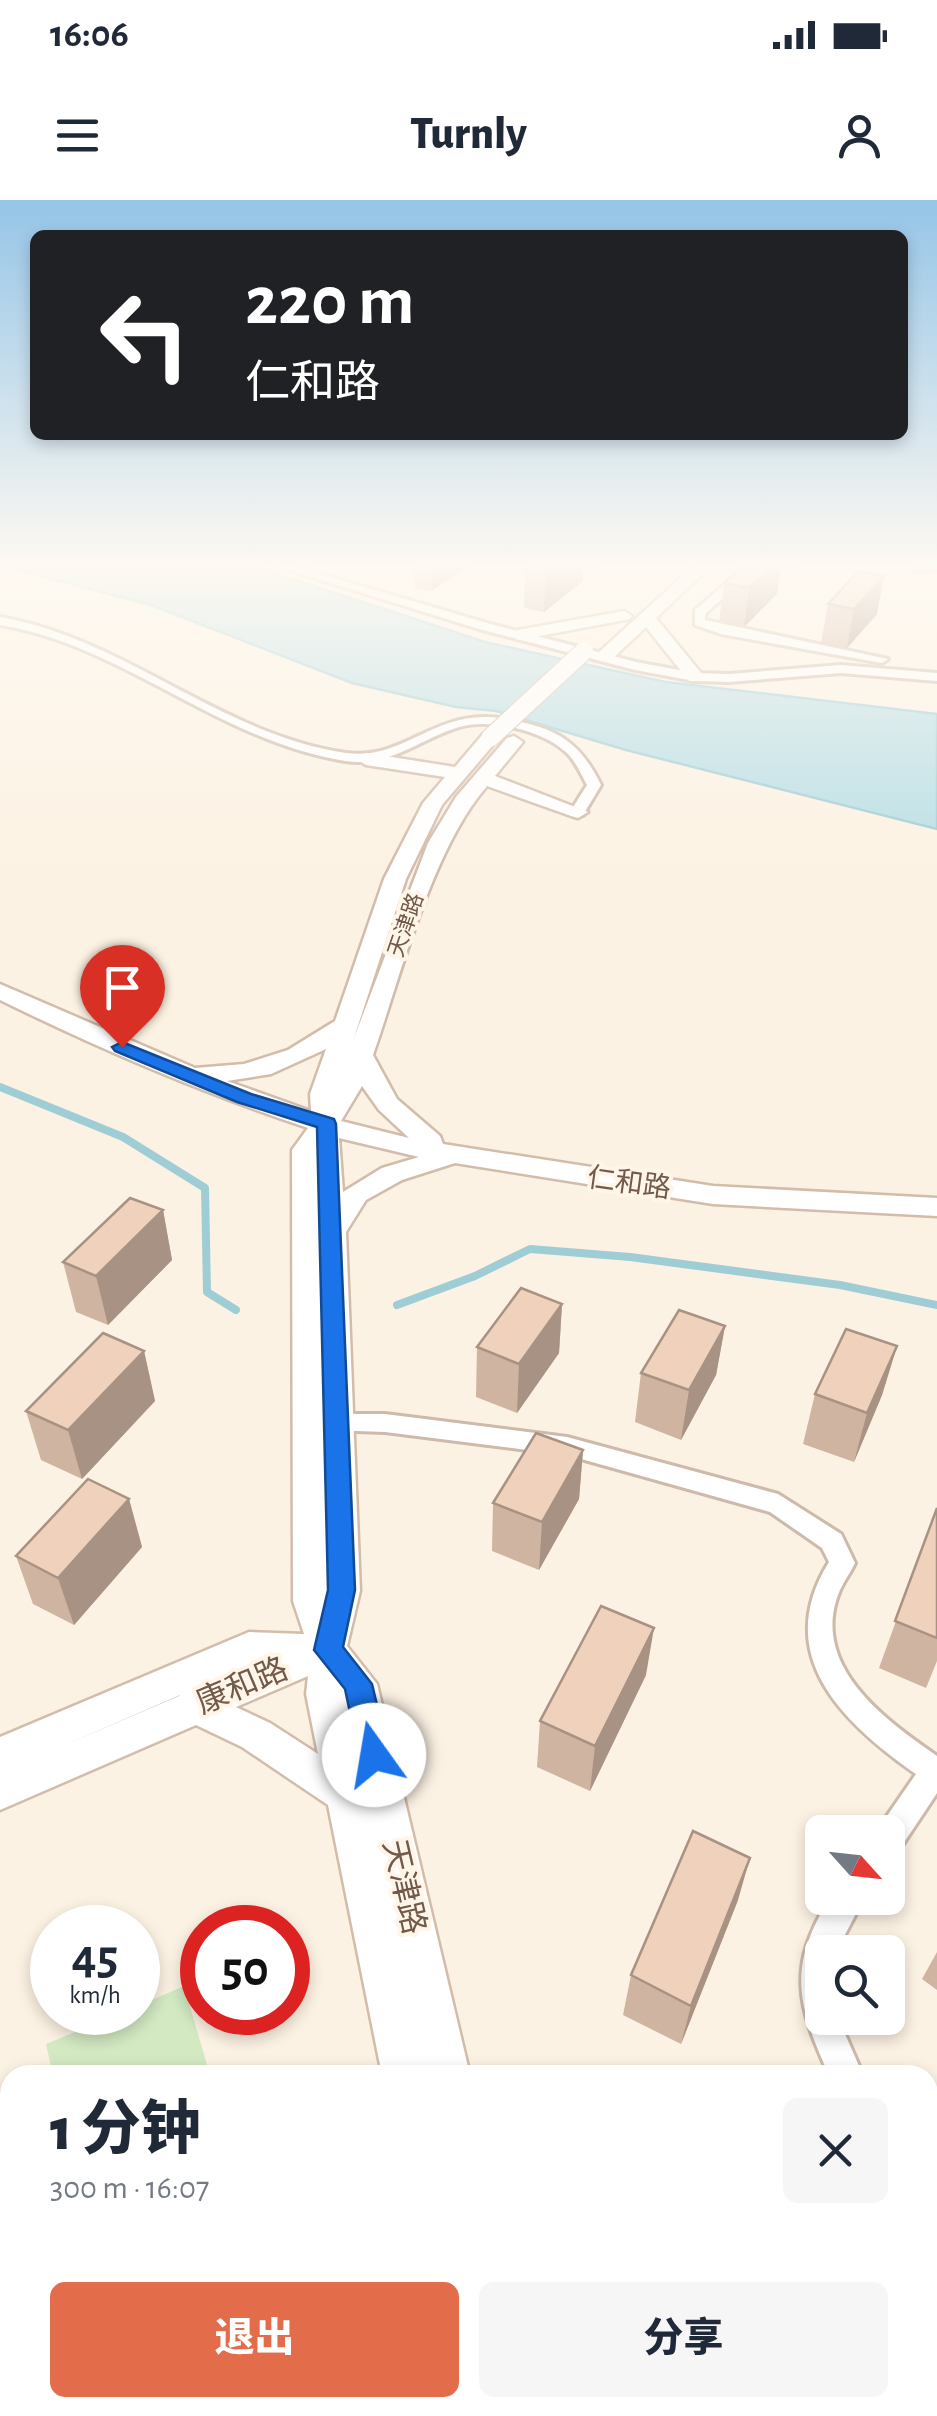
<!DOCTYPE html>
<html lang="zh">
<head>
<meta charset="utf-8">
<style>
  body { margin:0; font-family:"Alegreya Sans","Noto Sans SC",sans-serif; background:#f6f6f7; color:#1f2937; height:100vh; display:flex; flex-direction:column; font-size:38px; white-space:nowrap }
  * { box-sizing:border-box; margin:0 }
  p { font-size:32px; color:#747a83 }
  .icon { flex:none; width:55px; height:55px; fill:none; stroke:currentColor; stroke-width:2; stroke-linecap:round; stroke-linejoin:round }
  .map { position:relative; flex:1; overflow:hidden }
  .drawer { position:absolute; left:0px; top:1865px; width:938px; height:352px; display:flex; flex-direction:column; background:#fff; border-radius:30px 30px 0 0; box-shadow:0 5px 15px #0003 }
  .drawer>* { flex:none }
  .top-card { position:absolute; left:30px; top:30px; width:878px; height:210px; border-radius:15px; box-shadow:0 5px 15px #0003; background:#202124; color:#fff; overflow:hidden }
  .needle { width:65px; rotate:117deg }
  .fabs { position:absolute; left:805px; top:1615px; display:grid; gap:20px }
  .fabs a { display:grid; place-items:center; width:100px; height:100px; border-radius:15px; background:#fff; box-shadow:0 5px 15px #0003; font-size:50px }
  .speed { position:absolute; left:30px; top:1705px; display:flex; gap:20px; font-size:50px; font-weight:700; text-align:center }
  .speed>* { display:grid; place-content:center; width:130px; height:130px; border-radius:50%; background:#fff; box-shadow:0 5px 15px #0003; line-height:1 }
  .speed small { font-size:25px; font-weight:400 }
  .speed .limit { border:15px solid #d22; background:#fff; color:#111 }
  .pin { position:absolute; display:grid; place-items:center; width:85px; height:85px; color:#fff; margin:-102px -42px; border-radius:50% 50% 50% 0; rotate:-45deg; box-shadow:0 0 10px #0007 }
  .pin .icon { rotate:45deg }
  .me { position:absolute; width:110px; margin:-55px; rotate:347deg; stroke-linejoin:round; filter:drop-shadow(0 0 8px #0008) }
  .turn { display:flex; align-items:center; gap:35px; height:210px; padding:0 50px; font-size:45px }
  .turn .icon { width:130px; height:130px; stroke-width:2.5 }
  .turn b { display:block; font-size:70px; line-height:85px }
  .round { display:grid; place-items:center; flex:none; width:105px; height:105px; border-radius:15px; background:#f6f6f7 }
  .head { display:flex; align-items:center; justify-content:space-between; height:170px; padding:0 50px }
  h1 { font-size:60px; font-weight:800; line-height:75px }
  .action { display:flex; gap:20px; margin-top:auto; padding:20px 50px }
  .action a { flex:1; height:115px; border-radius:15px; background:#e36d4b; color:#fff; font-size:40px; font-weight:800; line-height:115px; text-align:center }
  .action a+a { background:#f6f6f7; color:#1f2937 }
  .status { display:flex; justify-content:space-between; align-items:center; height:70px; padding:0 50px; background:#fff; direction:ltr }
  .status svg { height:28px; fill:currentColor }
  header { display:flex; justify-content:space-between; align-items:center; height:130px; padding:0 50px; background:#fff; font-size:45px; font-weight:800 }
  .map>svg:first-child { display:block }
  .green { fill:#d2e9c2 }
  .water { fill:#b8dee5; stroke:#9fcdd6; stroke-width:2.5 }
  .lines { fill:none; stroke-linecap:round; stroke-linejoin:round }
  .stream { stroke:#9fcdd6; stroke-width:8 }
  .street-casing { stroke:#cdbaaa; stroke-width:6 }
  .secondary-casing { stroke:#d2bcaa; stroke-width:5 }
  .street { fill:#fff; fill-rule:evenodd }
  .secondary { fill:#fff; fill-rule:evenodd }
  .secondary-bridge-casing { stroke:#d2bcaa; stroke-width:20; stroke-linecap:butt }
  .secondary-bridge { stroke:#fff; stroke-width:18 }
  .wall { fill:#ceb4a1 }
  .shaded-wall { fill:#a89283 }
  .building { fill:#f0d1bb; stroke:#a89283; stroke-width:2.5 }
  .route { fill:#1a73e8; stroke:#114b97; stroke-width:2.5 }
  .labels { text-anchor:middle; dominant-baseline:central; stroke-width:8; stroke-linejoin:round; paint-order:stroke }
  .far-street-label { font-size:22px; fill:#73594a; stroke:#fff6e9 }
  .street-label { font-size:28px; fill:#73594a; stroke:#fff6e9 }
  .near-street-label { font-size:32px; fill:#73594a; stroke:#fff6e9 }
</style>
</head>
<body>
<div class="status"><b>16:06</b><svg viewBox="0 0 49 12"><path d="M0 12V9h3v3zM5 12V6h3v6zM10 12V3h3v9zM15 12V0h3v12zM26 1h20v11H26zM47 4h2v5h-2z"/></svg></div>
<header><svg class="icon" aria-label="menu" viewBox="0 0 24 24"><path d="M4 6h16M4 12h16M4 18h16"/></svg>Turnly<svg class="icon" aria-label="person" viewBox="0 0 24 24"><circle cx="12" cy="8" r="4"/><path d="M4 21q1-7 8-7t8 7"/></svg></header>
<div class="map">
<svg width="937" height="2216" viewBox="0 0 937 2216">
  <rect width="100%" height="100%" fill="#fcf2e3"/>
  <path class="green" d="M184,1786L210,1875H53L46,1844L121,1813L138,1812V1806Z"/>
  <path class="water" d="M2,366H253L485,442L620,472L666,482L937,514V629L626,550L496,511L456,507L352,483L151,405Z"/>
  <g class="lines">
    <g class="stream">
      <path d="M0,887L123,937L205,988L207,1092L236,1110"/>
      <path d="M397,1105L475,1076L530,1049L630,1057L840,1085L937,1105"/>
    </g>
    <defs>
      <g id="street">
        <path d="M276,366H293L487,423L636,462L695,473L729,474L841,465L937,473V481L841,473L729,482L695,481L635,470L479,429Z"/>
        <path d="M746,366H758L705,414V420L888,459L882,463L721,434L695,425V410Z"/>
        <path d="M0,417C124,438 221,535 346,553C407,561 435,506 506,519C555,528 579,540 601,585L583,615H573L570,612L587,585C581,574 576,562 567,553C543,530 490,518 459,527C419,539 390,568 345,561C219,541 123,445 0,425Z"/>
        <path d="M337,1214H385L567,1237L778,1294L841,1334L855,1363C851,1372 844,1381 840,1390C808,1465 885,1520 937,1556V1593L899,1650L888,1654V1632H876L916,1574C843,1523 771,1455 829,1362L822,1348L770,1312L567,1255L385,1232L328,1230L325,1223L328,1216Z"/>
        <path d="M830,1698H864L836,1752H822V1818H838L863,1875H829C797,1805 787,1766 830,1698Z"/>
        <path d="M928,1938L937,1942V1983L928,1979Z"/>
        <path d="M937,2144V2199L931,2201L934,2208L931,2216H892L895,2208H928V2148Z"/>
      </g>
      <g id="secondary">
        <path d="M694,366H711L656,418L701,473V481H689L646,427L611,460H599V452Z"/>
        <path d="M624,411L632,416L630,419L518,440L510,435L518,430Z"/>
        <path d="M490,532L499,538L442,605L406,679L354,838L428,643L456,597L507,538L514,536L523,542L495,576L588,612L578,618L571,616L487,586C432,649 401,775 373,855L397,899L440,936L443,944L713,986L937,998V1016L713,1004L455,963L402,980L366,1000L346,1032L360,1391L347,1446L377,1484L470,1875H382L328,1605L242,1547L196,1525L0,1610V1573L4,1571L0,1573V1537L249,1432L304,1434L293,1401L292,950L308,928C203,893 100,849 0,800V784L195,868L244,864L288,850L335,821L384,679L423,603L445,577L366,565L356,559L366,553L455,567L483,534ZM326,849L310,894L311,911L227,881L271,874ZM362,886L379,910L409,938L341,921ZM339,938L419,957L382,968L343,992ZM251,1464H255L191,1490ZM308,1476L306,1494L318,1554L270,1523L236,1507ZM180,1495L179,1496L58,1548Z"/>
        <path d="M471,2208H574L578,2216H474Z"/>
      </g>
    </defs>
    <use href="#street" class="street-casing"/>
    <use href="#secondary" class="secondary-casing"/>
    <use href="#street" class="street"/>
    <use href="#secondary" class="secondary"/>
    <defs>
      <path id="secondary-bridge" d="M490,538L584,451"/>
    </defs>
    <use href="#secondary-bridge" class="secondary-bridge-casing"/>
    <use href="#secondary-bridge" class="secondary-bridge"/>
  </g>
  <g class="wall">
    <path d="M414,366H468L432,391L415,388Z"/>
    <path d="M530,366H603L595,372L583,370V381L544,412L524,408L525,370Z"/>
    <path d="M743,366H798L794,369L781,367L777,394L744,427L719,422L724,383Z"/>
    <path d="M910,366H937V374L912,373Z"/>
    <path d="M828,404L877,414L847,448L821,444Z"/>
    <path d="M163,1010L172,1060L108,1125L76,1112L63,1062Z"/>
    <path d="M562,1104L559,1153L517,1213L476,1197L477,1147Z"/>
    <path d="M725,1126L716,1175L681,1240L635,1222L641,1173Z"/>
    <path d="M897,1146L882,1195L854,1262L803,1244L815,1194Z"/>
    <path d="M144,1151L155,1201L82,1279L41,1260L26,1211Z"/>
    <path d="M583,1250L579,1299L539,1370L492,1351L493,1303Z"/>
    <path d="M129,1299L142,1347L74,1425L33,1404L16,1356Z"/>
    <path d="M937,1308V1461L926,1488L879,1468Z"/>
    <path d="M646,1475L590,1591L537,1567L540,1521Z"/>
    <path d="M738,1700L681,1844L623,1815L631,1775Z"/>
    <path d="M937,1752V1790L922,1779Z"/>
  </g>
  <g class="shaded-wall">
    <path d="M432,366H468L432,391Z"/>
    <path d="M556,366H583V381L544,412L546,373Z"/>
    <path d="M773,366H781L777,394L744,427L749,388Z"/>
    <path d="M884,376L877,414L847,448L854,409Z"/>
    <path d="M163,1010L172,1060L108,1125L96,1076Z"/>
    <path d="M562,1104L559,1153L517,1213L519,1164Z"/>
    <path d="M725,1126L716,1175L681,1240L689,1190Z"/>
    <path d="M897,1146L882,1195L854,1262L867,1213Z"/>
    <path d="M144,1151L155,1201L82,1279L68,1230Z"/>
    <path d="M583,1250L579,1299L539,1370L542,1322Z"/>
    <path d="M129,1299L142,1347L74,1425L58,1378Z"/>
    <path d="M654,1428L646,1475L590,1591L595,1546Z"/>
    <path d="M750,1658L738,1700L681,1844L691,1806Z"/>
  </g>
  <g class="building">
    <path d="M530,366H556L546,373L525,370Z"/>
    <path d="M743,366H773L749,388L724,383Z"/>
    <path d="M859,371L884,376L854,409L828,404Z"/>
    <path d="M130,998L163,1010L96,1076L63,1062Z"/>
    <path d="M521,1088L562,1104L519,1164L477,1147Z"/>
    <path d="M679,1110L725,1126L689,1190L641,1173Z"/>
    <path d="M846,1129L897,1146L867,1213L815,1194Z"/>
    <path d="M103,1133L144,1151L68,1230L26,1211Z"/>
    <path d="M536,1233L583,1250L542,1322L493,1303Z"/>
    <path d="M88,1279L129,1299L58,1378L16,1356Z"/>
    <path d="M937,1308V1438L895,1421Z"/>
    <path d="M601,1406L654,1428L595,1546L540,1521Z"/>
    <path d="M693,1631L750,1658L691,1806L631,1775Z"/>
  </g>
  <linearGradient id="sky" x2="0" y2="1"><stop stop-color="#95c5e7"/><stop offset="0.54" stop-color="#fef9f2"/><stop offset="1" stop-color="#fef9f2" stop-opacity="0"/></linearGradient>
  <rect width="937" height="676" fill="url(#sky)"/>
  <path class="route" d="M122,842L251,894L334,919L336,924L355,1390L343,1447L372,1484L389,1555L384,1564L374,1568L364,1564L359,1555L345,1489L314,1450L328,1390L317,927L237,902L115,851L112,847Z"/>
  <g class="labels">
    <g class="far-street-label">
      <text transform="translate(406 725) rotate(-71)">天津路</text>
    </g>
    <g class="street-label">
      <text transform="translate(629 984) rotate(8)">仁和路</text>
    </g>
    <g class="near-street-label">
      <text transform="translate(242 1486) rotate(-23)">康和路</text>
      <text transform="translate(404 1687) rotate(77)">天津路</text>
    </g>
  </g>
</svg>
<div class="fabs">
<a><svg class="needle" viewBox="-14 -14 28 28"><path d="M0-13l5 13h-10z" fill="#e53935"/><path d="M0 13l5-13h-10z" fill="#747a83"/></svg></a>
<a><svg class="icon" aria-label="search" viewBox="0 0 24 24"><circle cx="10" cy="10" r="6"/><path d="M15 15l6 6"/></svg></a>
</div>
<div class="speed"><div>45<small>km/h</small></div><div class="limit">50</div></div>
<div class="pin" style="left:122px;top:847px;background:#d93025"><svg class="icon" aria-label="arrive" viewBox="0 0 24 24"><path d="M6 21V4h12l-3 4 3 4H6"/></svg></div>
<svg class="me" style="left:374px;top:1555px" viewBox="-20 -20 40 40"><circle r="19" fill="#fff"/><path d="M0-13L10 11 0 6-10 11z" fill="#1a73e8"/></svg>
<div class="top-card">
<div class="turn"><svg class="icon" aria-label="left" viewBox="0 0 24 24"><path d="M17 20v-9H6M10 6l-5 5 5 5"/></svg><div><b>220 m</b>仁和路</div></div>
</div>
<section class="drawer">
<div class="head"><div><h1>1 分钟</h1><p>300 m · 16:07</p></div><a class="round"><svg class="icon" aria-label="close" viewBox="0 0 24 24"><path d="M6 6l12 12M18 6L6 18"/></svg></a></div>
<div class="action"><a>退出</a><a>分享</a></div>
</section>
</div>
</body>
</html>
